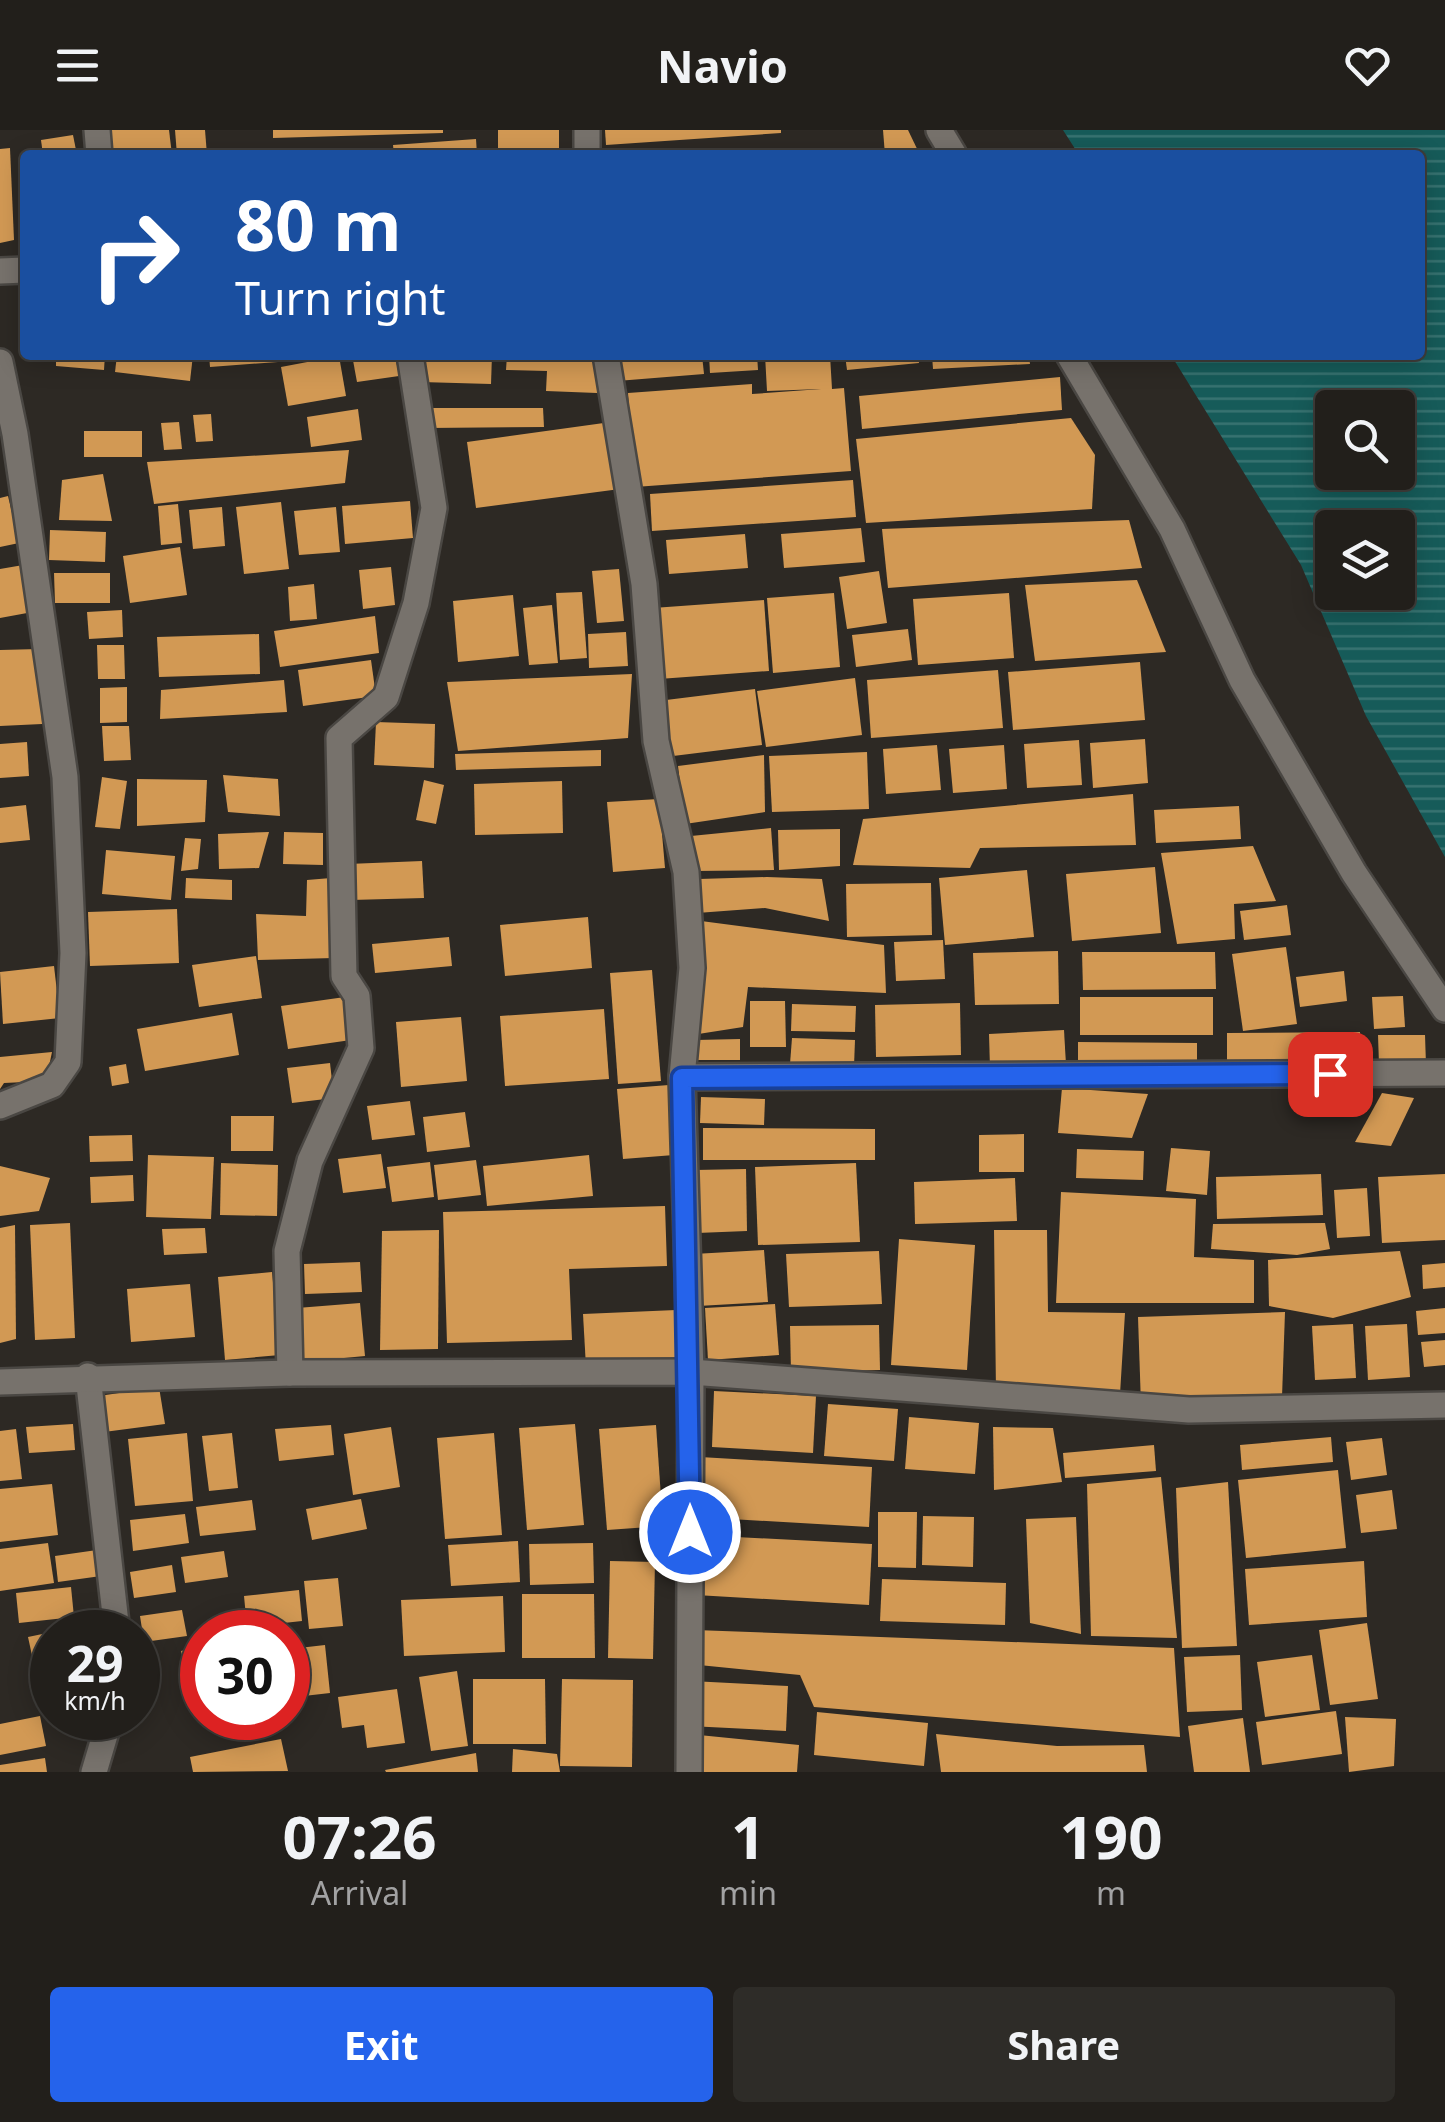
<!DOCTYPE html>
<html lang="en">
<head>
<meta charset="utf-8">
<style>
  body { margin:0; font-family:"Noto Sans",sans-serif; background:#2e2c28; color:#f1f3f6; height:100vh; display:flex; flex-direction:column; font-size:38px; white-space:nowrap }
  * { box-sizing:border-box; margin:0 }
  p { font-size:32px; color:#a2a2a3 }
  .icon { flex:none; width:55px; height:55px; fill:none; stroke:currentColor; stroke-width:2; stroke-linecap:round; stroke-linejoin:round }
  .map { position:relative; height:1642px; overflow:hidden }
  .drawer { display:flex; flex-direction:column; background:#221f1b; flex:1 }
  .drawer>* { flex:none }
  .top-card { position:absolute; left:20px; top:20px; width:1405px; height:210px; border-radius:10px; box-shadow:0 5px 25px #0003,0 0 0 2px #3f3d3a; background:#1a4fa0; color:#fff; overflow:hidden }
  .fabs { position:absolute; left:1315px; top:260px; display:grid; gap:20px }
  .fabs a { display:grid; place-items:center; width:100px; height:100px; border-radius:10px; background:#221f1b; box-shadow:0 5px 25px #0003,0 0 0 2px #3f3d3a; font-size:50px }
  .speed { position:absolute; left:30px; top:1480px; display:flex; gap:20px; font-size:50px; font-weight:700; text-align:center }
  .speed>* { display:grid; place-content:center; width:130px; height:130px; border-radius:50%; background:#221f1b; box-shadow:0 5px 25px #0003,0 0 0 2px #3f3d3a; line-height:1 }
  .speed small { font-size:25px; font-weight:400 }
  .speed .limit { border:15px solid #d22; background:#fff; color:#111 }
  .pin { position:absolute; display:grid; place-items:center; width:85px; height:85px; color:#fff; margin:-42px; border-radius:20px; box-shadow:0 5px 15px #0006 }
  .me { position:absolute; width:110px; margin:-55px; rotate:0deg; stroke-linejoin:round; filter:drop-shadow(0 0 8px #0008) }
  .turn { display:flex; align-items:center; gap:35px; height:210px; padding:0 50px; font-size:45px }
  .turn .icon { width:130px; height:130px; stroke-width:2.5 }
  .turn b { display:block; font-size:70px; line-height:85px }
  .eta { display:flex; justify-content:space-evenly; align-items:center; height:170px; text-align:center }
  .eta b { font-size:60px; font-weight:700; line-height:70px }
  .action { display:flex; gap:20px; margin-top:auto; padding:20px 50px }
  .action a { flex:1; height:115px; border-radius:10px; background:#2563eb; color:#fff; font-size:40px; font-weight:700; line-height:115px; text-align:center }
  .action a+a { background:#2e2c28; color:#f1f3f6 }
  header { display:flex; justify-content:space-between; align-items:center; height:130px; padding:0 50px; background:#221f1b; font-size:45px; font-weight:700 }
  .map>svg:first-child { display:block }
  .water { fill:url(#water-rules); fill-rule:evenodd }
  .building { fill:#d29954 }
  .lines { fill:none; stroke-linecap:round; stroke-linejoin:round }
  .minor-casing { stroke:#4a4743; stroke-width:30 }
  .minor { stroke:#77726c; stroke-width:25 }
  .route-casing { stroke:#184099; stroke-width:25 }
  .route { stroke:#2563eb; stroke-width:18 }
</style>
</head>
<body>
<header><svg class="icon" aria-label="menu" viewBox="0 0 24 24"><path d="M4 6h16M4 12h16M4 18h16"/></svg>Navio<svg class="icon" aria-label="heart" viewBox="0 0 24 24"><path d="M12 20l-8-8c-3-5 5-10 8-4 3-6 11-1 8 4z"/></svg></header>
<div class="map">
<svg width="1445" height="1642" viewBox="0 0 1445 1642">
  <defs>
    <pattern id="water-rules" width="6" height="5" patternUnits="userSpaceOnUse" patternTransform="scale(2.5)"><rect width="6" height="5" fill="#165b59"/><path d="M0 2.5h6" fill="none" stroke="#387371"/></pattern>
  </defs>
  <rect width="100%" height="100%" fill="#2d2924"/>
  <path class="water" d="M1063,0H1445V727L1366,586L1301,435L1171,225H1420V25H1079ZM1332,278H1398V342H1332ZM1332,398H1398V462H1332Z"/>
  <g class="building">
    <path d="M108,0H169L172,25H111Z"/>
    <path d="M175,0H205L207,25H177Z"/>
    <path d="M273,0H443V3L273,8Z"/>
    <rect x="498" y="0" width="61" height="25"/>
    <path d="M605,0H781V3L606,15Z"/>
    <path d="M883,0H908L920,25H885Z"/>
    <path d="M73,5L77,25H43L41,10Z"/>
    <path d="M476,9L477,25H394L393,15Z"/>
    <path d="M10,18L14,110L0,113V19Z"/>
    <path d="M835,19L875,25H717V22Z"/>
    <path d="M56,225H105L104,240L56,236Z"/>
    <path d="M117,225H193L190,251L115,242Z"/>
    <path d="M209,225H277L278,232L210,237Z"/>
    <path d="M352,225H395L399,246L357,252Z"/>
    <path d="M421,225H492L491,254L421,252Z"/>
    <path d="M507,225H597V263L546,261L547,241L506,240Z"/>
    <path d="M702,225L704,244L617,251L614,226Z"/>
    <path d="M709,225H757L758,240L710,243Z"/>
    <path d="M765,225H830L832,259L844,258L851,341L635,357L628,263L752,254V264L821,259L767,261Z"/>
    <path d="M845,225H918L919,233L847,240Z"/>
    <path d="M932,225H1029L1030,234L933,239Z"/>
    <path d="M339,226L346,266L288,276L281,237Z"/>
    <path d="M1060,247L1062,280L862,299L859,266Z"/>
    <path d="M427,278H543L544,297L427,298Z"/>
    <path d="M358,279L362,310L311,317L307,287Z"/>
    <path d="M211,284L213,311L196,312L193,285Z"/>
    <path d="M1071,288L1095,325L1092,379L866,393L856,309Z"/>
    <path d="M179,292L182,319L164,320L161,293Z"/>
    <path d="M611,292L620,359L476,378L467,312Z"/>
    <rect x="84" y="301" width="58" height="26"/>
    <path d="M349,320L345,353L154,374L147,332Z"/>
    <path d="M103,344L112,391L59,390L62,350Z"/>
    <path d="M853,350L856,387L652,401L650,364Z"/>
    <path d="M8,366L19,413L0,417V368Z"/>
    <path d="M410,371L413,408L345,414L342,376Z"/>
    <path d="M281,372L289,439L244,444L236,377Z"/>
    <path d="M178,374L182,413L161,415L158,376Z"/>
    <path d="M222,377L225,416L193,419L189,380Z"/>
    <path d="M336,377L340,422L299,425L294,381Z"/>
    <path d="M1129,390L1142,438L888,458L882,399Z"/>
    <path d="M861,398L865,432L784,438L781,404Z"/>
    <path d="M50,400L106,402L105,432L49,430Z"/>
    <path d="M745,404L748,438L669,444L666,410Z"/>
    <path d="M180,417L187,465L130,473L123,426Z"/>
    <path d="M29,434L38,481L0,488V439Z"/>
    <path d="M391,437L395,475L363,479L359,440Z"/>
    <path d="M619,439L624,491L597,493L592,441Z"/>
    <path d="M879,441L887,493L847,499L839,447Z"/>
    <path d="M54,443H110V473H55Z"/>
    <path d="M1137,450L1166,522L1035,531L1025,455Z"/>
    <path d="M314,454L317,489L290,491L288,457Z"/>
    <path d="M582,462L587,528L560,530L556,463Z"/>
    <path d="M834,463L840,537L773,543L767,468Z"/>
    <path d="M1009,463L1014,528L918,535L913,469Z"/>
    <path d="M513,465L519,526L458,532L453,471Z"/>
    <path d="M764,470L769,541L659,549L653,478Z"/>
    <path d="M552,475L558,533L529,535L523,478Z"/>
    <path d="M122,480L123,507L89,509L87,482Z"/>
    <path d="M375,486L379,523L280,537L274,501Z"/>
    <path d="M908,499L912,530L856,537L852,505Z"/>
    <path d="M626,502L628,536L589,538L588,504Z"/>
    <path d="M259,504L260,544L159,547L157,507Z"/>
    <path d="M97,515H124L125,549H98Z"/>
    <path d="M39,519L42,594L0,596V520Z"/>
    <path d="M371,530L376,566L303,576L298,540Z"/>
    <path d="M1140,532L1145,590L1013,600L1008,542Z"/>
    <path d="M998,540L1003,598L871,608L867,550Z"/>
    <path d="M632,544L628,608L458,621L447,552Z"/>
    <path d="M855,548L862,605L766,617L757,561Z"/>
    <path d="M284,550L287,582L160,589L161,560Z"/>
    <path d="M127,557V592L100,593V558Z"/>
    <path d="M755,559L762,615L665,627L658,571Z"/>
    <path d="M376,592L435,594L434,638L374,635Z"/>
    <path d="M102,596H129L131,630L104,631Z"/>
    <path d="M1145,609L1148,653L1093,658L1090,613Z"/>
    <path d="M1079,610L1082,655L1027,658L1024,614Z"/>
    <path d="M27,612L29,646L0,648V614Z"/>
    <path d="M937,615L941,660L886,664L883,619Z"/>
    <path d="M1004,615L1007,659L953,663L949,619Z"/>
    <path d="M601,620V636L456,640L455,624Z"/>
    <path d="M867,622L869,679L772,682L769,626Z"/>
    <path d="M764,625L765,682L685,694L678,636Z"/>
    <path d="M223,645L278,649L280,686L228,682Z"/>
    <path d="M102,647L127,651L120,699L95,697Z"/>
    <path d="M137,649L207,650L205,692L137,696Z"/>
    <path d="M424,650L444,655L436,694L416,690Z"/>
    <path d="M562,651L563,703L475,705L474,654Z"/>
    <path d="M1133,664L1136,715L980,718L970,738L853,735L863,689Z"/>
    <path d="M659,669L665,738L613,742L607,672Z"/>
    <path d="M26,675L30,710L0,713V678Z"/>
    <path d="M1239,676L1241,709L1156,713L1154,680Z"/>
    <path d="M771,698L774,740L695,741L691,706Z"/>
    <path d="M840,699V736L779,740L778,700Z"/>
    <path d="M269,702L259,738L219,739L218,704Z"/>
    <path d="M284,702L323,703V735L283,734Z"/>
    <path d="M185,708L201,709L198,739L181,741Z"/>
    <path d="M1253,716L1276,771L1234,774L1235,809L1177,814L1161,723Z"/>
    <path d="M106,720L175,726L171,770L102,764Z"/>
    <path d="M422,731L424,768L351,770L348,734Z"/>
    <path d="M1155,737L1161,803L1072,811L1066,744Z"/>
    <path d="M1027,740L1034,807L945,815L939,748Z"/>
    <path d="M767,747L822,749L829,791L765,778L697,783L699,749Z"/>
    <path d="M186,748L232,750V770L185,768Z"/>
    <path d="M331,748L334,828L258,830L256,784L306,786L307,750Z"/>
    <path d="M931,753L932,805L847,807L846,754Z"/>
    <path d="M1287,775L1291,805L1244,810L1240,781Z"/>
    <path d="M177,779L179,833L90,836L88,782Z"/>
    <path d="M588,787L592,838L505,846L500,795Z"/>
    <path d="M701,791L884,815L886,863L748,857L743,897L692,905Z"/>
    <path d="M449,807L452,836L375,843L372,814Z"/>
    <path d="M943,810L945,849L896,851L894,812Z"/>
    <path d="M1286,817L1297,894L1243,901L1232,824Z"/>
    <path d="M1058,821L1059,874L975,875L973,823Z"/>
    <path d="M1082,822H1215L1216,859L1083,860Z"/>
    <path d="M256,826L262,868L199,877L192,835Z"/>
    <path d="M54,836L60,888L3,894L0,842Z"/>
    <path d="M652,840L661,951L618,954L610,843Z"/>
    <path d="M1344,841L1347,871L1300,877L1296,847Z"/>
    <path d="M1403,866L1405,897L1374,899L1372,867Z"/>
    <path d="M345,867L351,910L288,919L281,876Z"/>
    <rect x="1080" y="867" width="133" height="38"/>
    <path d="M750,871H785L786,917H750Z"/>
    <path d="M960,873L961,925L876,927L875,875Z"/>
    <path d="M792,874L856,876L855,902L791,901Z"/>
    <path d="M604,879L609,949L505,956L500,886Z"/>
    <path d="M232,883L239,925L145,941L137,899Z"/>
    <path d="M461,887L467,951L401,957L396,892Z"/>
    <path d="M1064,900L1066,935L990,938L989,904Z"/>
    <path d="M1360,902L1361,940L1227,941V903Z"/>
    <path d="M1378,905H1425L1426,935H1379Z"/>
    <path d="M792,908L855,910L854,936L790,934Z"/>
    <path d="M740,909V930H696V910Z"/>
    <path d="M1078,912L1197,913V938L1078,936Z"/>
    <path d="M52,922L46,951L4,953L0,959V927Z"/>
    <path d="M330,933L334,968L292,973L287,938Z"/>
    <path d="M126,934L129,953L112,956L109,937Z"/>
    <path d="M669,955L674,1025L623,1029L617,959Z"/>
    <path d="M1062,958L1148,964L1132,1008L1058,1003Z"/>
    <path d="M1382,963L1414,968L1391,1016L1355,1012Z"/>
    <path d="M701,967L765,969L764,995L700,993Z"/>
    <path d="M410,971L415,1005L372,1010L367,976Z"/>
    <path d="M465,982L470,1017L427,1022L423,987Z"/>
    <path d="M231,986H274L273,1021H231Z"/>
    <path d="M703,998L875,999V1030H703Z"/>
    <path d="M1024,1004V1042H979V1005Z"/>
    <path d="M132,1005L133,1031L90,1032L89,1006Z"/>
    <path d="M1171,1018L1210,1021L1207,1065L1166,1061Z"/>
    <path d="M1077,1019L1144,1021L1143,1050L1076,1048Z"/>
    <path d="M381,1024L386,1058L343,1063L338,1029Z"/>
    <path d="M148,1025L214,1027L211,1089L146,1087Z"/>
    <path d="M589,1025L593,1066L487,1076L483,1036Z"/>
    <path d="M476,1030L481,1065L438,1070L434,1035Z"/>
    <path d="M430,1032L434,1067L392,1072L387,1037Z"/>
    <path d="M221,1033L278,1035L277,1086L220,1085Z"/>
    <path d="M856,1033L860,1112L758,1115L755,1037Z"/>
    <path d="M0,1036L50,1048L39,1081L0,1086Z"/>
    <path d="M746,1039L747,1101L697,1103L695,1040Z"/>
    <path d="M1321,1044L1323,1085L1217,1089L1216,1047Z"/>
    <path d="M1445,1044V1110L1382,1113L1378,1047Z"/>
    <path d="M133,1045L134,1071L91,1073L90,1047Z"/>
    <path d="M1015,1048L1017,1091L915,1094L914,1052Z"/>
    <path d="M1367,1058L1370,1106L1337,1108L1334,1060Z"/>
    <path d="M1061,1062L1196,1069L1194,1127L1254,1130V1173H1056Z"/>
    <path d="M665,1076L667,1136L569,1139L572,1210L447,1213L443,1082Z"/>
    <path d="M70,1093L75,1208L35,1210L30,1095Z"/>
    <path d="M1325,1093L1330,1119L1297,1125L1211,1119L1213,1094Z"/>
    <path d="M15,1095L16,1209L0,1213V1098Z"/>
    <path d="M205,1098L207,1123L164,1125L162,1099Z"/>
    <path d="M439,1100L438,1219L380,1220L382,1101Z"/>
    <path d="M994,1100H1047L1048,1182L1125,1183L1120,1264L996,1262Z"/>
    <path d="M899,1109L975,1115L967,1240L891,1235Z"/>
    <path d="M764,1120L768,1172L698,1176L694,1124Z"/>
    <path d="M879,1121L882,1174L789,1177L786,1124Z"/>
    <path d="M1400,1121L1411,1167L1333,1188L1269,1176L1268,1130Z"/>
    <path d="M360,1132L362,1162L305,1164L304,1134Z"/>
    <path d="M1445,1133V1157L1423,1159L1422,1135Z"/>
    <path d="M272,1142L280,1225L225,1230L218,1147Z"/>
    <path d="M190,1154L195,1207L131,1212L127,1159Z"/>
    <path d="M360,1173L365,1226L302,1232L297,1178Z"/>
    <path d="M775,1174L779,1225L708,1230L705,1178Z"/>
    <path d="M1445,1178V1203L1418,1205L1416,1181Z"/>
    <path d="M676,1180L679,1233L586,1237L583,1184Z"/>
    <path d="M1285,1182L1282,1267L1141,1275L1138,1187Z"/>
    <path d="M1353,1194L1356,1248L1315,1250L1312,1196Z"/>
    <path d="M1407,1194L1410,1247L1368,1250L1365,1196Z"/>
    <path d="M879,1195L880,1240L791,1242L790,1196Z"/>
    <path d="M1445,1210V1235L1424,1237L1421,1212Z"/>
    <path d="M159,1257L165,1294L104,1302L99,1266Z"/>
    <path d="M714,1261L816,1266L813,1323L712,1317Z"/>
    <path d="M828,1274L898,1279L894,1331L824,1326Z"/>
    <path d="M909,1287L979,1293L975,1344L905,1339Z"/>
    <path d="M73,1294L75,1320L29,1323L26,1297Z"/>
    <path d="M575,1294L584,1395L527,1400L519,1298Z"/>
    <path d="M331,1295L334,1325L279,1331L275,1299Z"/>
    <path d="M656,1295L663,1396L607,1400L599,1299Z"/>
    <path d="M391,1297L400,1357L353,1365L344,1304Z"/>
    <path d="M993,1297L1053,1298L1062,1352L994,1360Z"/>
    <path d="M16,1299L22,1349L0,1351V1301Z"/>
    <path d="M187,1303L193,1371L135,1376L128,1309Z"/>
    <path d="M232,1303L238,1358L209,1361L202,1306Z"/>
    <path d="M494,1303L502,1405L445,1409L437,1308Z"/>
    <path d="M1331,1307L1333,1332L1242,1340L1240,1315Z"/>
    <path d="M1382,1308L1387,1345L1351,1350L1346,1312Z"/>
    <path d="M1154,1315L1156,1341L1065,1348L1063,1323Z"/>
    <path d="M700,1327L872,1337L869,1397L697,1387Z"/>
    <path d="M1338,1340L1346,1418L1246,1428L1238,1350Z"/>
    <path d="M1161,1347L1177,1508L1091,1506L1087,1354Z"/>
    <path d="M1228,1352L1237,1516L1182,1518L1176,1358Z"/>
    <path d="M52,1354L58,1405L0,1412V1359Z"/>
    <path d="M1392,1360L1397,1399L1361,1403L1356,1365Z"/>
    <path d="M361,1369L367,1399L312,1410L306,1379Z"/>
    <path d="M252,1370L256,1400L200,1406L196,1377Z"/>
    <path d="M878,1382H917L916,1438L878,1437Z"/>
    <path d="M185,1384L189,1413L133,1421L130,1390Z"/>
    <path d="M923,1386L974,1387L973,1437L922,1435Z"/>
    <path d="M1076,1387L1081,1504L1030,1493L1026,1389Z"/>
    <path d="M699,1405L872,1414L869,1475L696,1465Z"/>
    <path d="M518,1411L520,1452L451,1456L448,1415Z"/>
    <path d="M48,1413L54,1453L0,1461V1419Z"/>
    <path d="M593,1413L594,1453L530,1455L529,1414Z"/>
    <path d="M97,1420L101,1446L58,1452L55,1426Z"/>
    <path d="M224,1421L228,1447L185,1453L181,1427Z"/>
    <path d="M610,1431L655,1432L653,1529L608,1528Z"/>
    <path d="M1364,1431L1367,1487L1249,1495L1245,1439Z"/>
    <path d="M172,1435L176,1462L134,1468L130,1442Z"/>
    <path d="M338,1448L343,1496L309,1499L304,1451Z"/>
    <path d="M882,1449L1006,1453L1005,1495L880,1491Z"/>
    <path d="M71,1457L74,1487L19,1493L16,1463Z"/>
    <path d="M299,1460L302,1491L247,1497L244,1466Z"/>
    <path d="M522,1464H594L595,1528H522Z"/>
    <path d="M503,1466L505,1522L404,1526L401,1470Z"/>
    <path d="M182,1480L187,1506L144,1512L140,1486Z"/>
    <path d="M101,1491L104,1502H58L57,1501Z"/>
    <path d="M1367,1493L1378,1569L1330,1575L1319,1500Z"/>
    <path d="M695,1500L1174,1518L1180,1607L814,1577L800,1545L689,1534Z"/>
    <path d="M52,1502V1550L38,1553L28,1507Z"/>
    <path d="M325,1515L330,1563L295,1567L290,1519Z"/>
    <path d="M202,1516V1583L195,1585L181,1521Z"/>
    <path d="M1240,1525L1242,1580L1187,1582L1184,1527Z"/>
    <path d="M1312,1525L1320,1580L1265,1587L1257,1532Z"/>
    <path d="M457,1541L468,1616L431,1621L419,1547Z"/>
    <path d="M473,1549H545L546,1614H473Z"/>
    <path d="M562,1549L633,1550L632,1637L560,1636Z"/>
    <path d="M691,1551L788,1556L786,1601L689,1596Z"/>
    <path d="M397,1559L405,1613L367,1618L364,1595L342,1598L338,1567Z"/>
    <path d="M1336,1581L1342,1624L1262,1635L1256,1592Z"/>
    <path d="M817,1582L928,1593L924,1636L814,1625Z"/>
    <path d="M40,1586L46,1616L0,1625V1594Z"/>
    <path d="M1345,1587L1396,1589L1394,1636L1349,1642Z"/>
    <path d="M1243,1588L1250,1642H1194L1188,1596Z"/>
    <path d="M689,1604L799,1615L797,1642H685Z"/>
    <path d="M936,1604L1057,1616L1144,1615L1147,1642H941Z"/>
    <path d="M281,1609L288,1641L193,1642L190,1627Z"/>
    <path d="M513,1619L557,1624L560,1642H512Z"/>
    <path d="M476,1623L478,1642H386L385,1640Z"/>
    <path d="M45,1628L47,1642H0V1635Z"/>
  </g>
  <g class="lines">
    <defs>
      <g id="minor">
        <path d="M97,0L99,25"/>
        <path d="M587,0V25"/>
        <path d="M939,0L954,25"/>
        <path d="M0,141L25,140"/>
        <path d="M606,225L644,454L656,611L686,742L692,838L682,947L691,1242L689,1642"/>
        <path d="M1069,225L1172,399L1242,550L1354,743L1445,879"/>
        <path d="M0,232L15,304L65,647L73,823L68,932L52,955L0,976"/>
        <path d="M682,947L1445,943"/>
        <path d="M290,1243L287,1121L310,1031L361,918L357,866L344,846L339,608L386,567L416,473L434,378L410,225"/>
        <path d="M88,1246L117,1502"/>
        <path d="M0,1252L290,1243L691,1242L1189,1280L1445,1275"/>
        <path d="M94,1642L110,1588"/>
      </g>
    </defs>
    <use href="#minor" class="minor-casing"/>
    <use href="#minor" class="minor"/>
  </g>
  <g class="lines">
    <defs>
      <path id="route" d="M690,1402L682,948L1330,944"/>
    </defs>
    <use href="#route" class="route-casing"/>
    <use href="#route" class="route"/>
  </g>
</svg>
<div class="fabs">
<a><svg class="icon" aria-label="search" viewBox="0 0 24 24"><circle cx="10" cy="10" r="6"/><path d="M15 15l6 6"/></svg></a>
<a><svg class="icon" aria-label="layers" viewBox="0 0 24 24"><path d="M12 4l9 5-9 5-9-5zM3 14l9 5 9-5"/></svg></a>
</div>
<div class="speed"><div>29<small>km/h</small></div><div class="limit">30</div></div>
<div class="pin" style="left:1330px;top:944px;background:#d93025"><svg class="icon" aria-label="arrive" viewBox="0 0 24 24"><path d="M6 21V4h12l-3 4 3 4H6"/></svg></div>
<svg class="me" style="left:690px;top:1402px" viewBox="-20 -20 40 40"><circle r="17" fill="#2563eb" stroke="#fff" stroke-width="3"/><path d="M0-11L8 9 0 5-8 9z" fill="#fff"/></svg>
<div class="top-card">
<div class="turn"><svg class="icon" aria-label="right" viewBox="0 0 24 24"><path d="M7 20v-9h11M14 6l5 5-5 5"/></svg><div><b>80 m</b>Turn right</div></div>
</div>
</div>
<section class="drawer">
<div class="eta">
<div><b>07:26</b><p>Arrival</p></div>
<div><b>1</b><p>min</p></div>
<div><b>190</b><p>m</p></div>
</div>
<div class="action"><a>Exit</a><a>Share</a></div>
</section>
</body>
</html>
